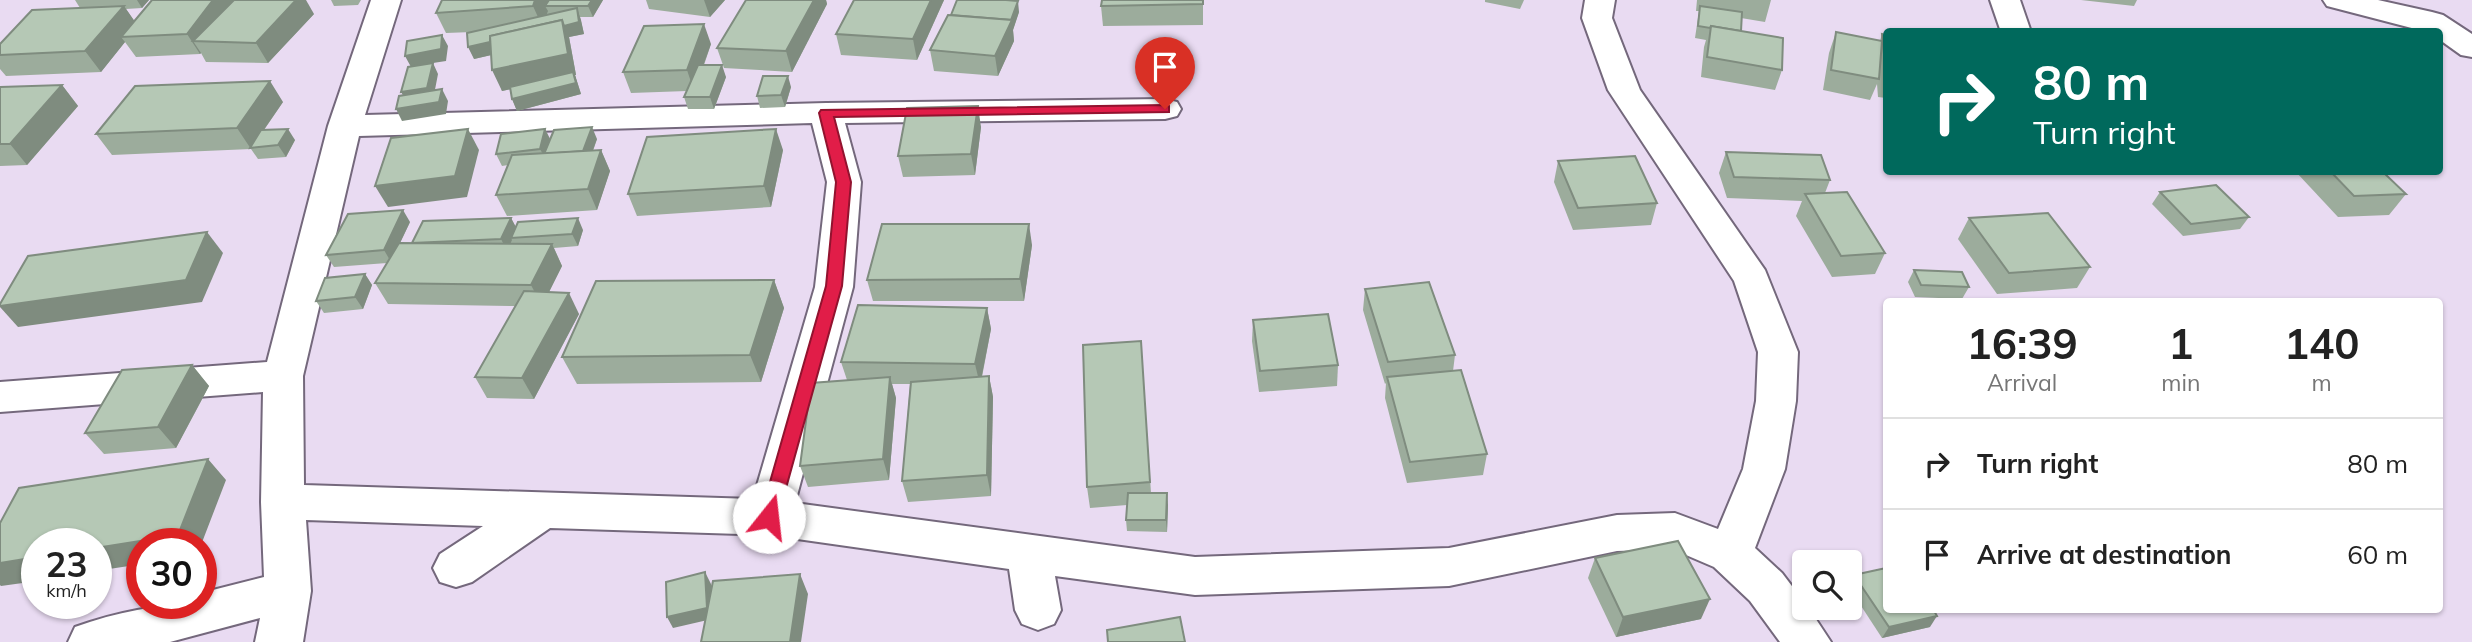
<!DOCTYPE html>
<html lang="en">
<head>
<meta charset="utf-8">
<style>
  body { margin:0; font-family:Mulish,sans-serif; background:#f6f6f6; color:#222; height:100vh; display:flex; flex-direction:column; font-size:26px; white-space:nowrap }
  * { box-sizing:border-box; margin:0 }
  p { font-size:23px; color:#767676 }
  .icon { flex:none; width:38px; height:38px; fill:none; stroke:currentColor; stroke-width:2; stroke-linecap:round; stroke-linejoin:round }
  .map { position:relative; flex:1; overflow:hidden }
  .drawer { position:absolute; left:1883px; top:298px; width:560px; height:315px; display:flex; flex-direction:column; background:#fff; border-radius:7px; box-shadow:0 2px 5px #0004 }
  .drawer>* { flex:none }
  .top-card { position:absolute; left:1883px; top:28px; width:560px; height:147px; border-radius:7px; box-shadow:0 2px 5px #0004; background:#00695c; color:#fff; overflow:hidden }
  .fabs { position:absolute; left:1792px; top:550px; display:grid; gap:14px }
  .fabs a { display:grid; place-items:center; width:70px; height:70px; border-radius:7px; background:#fff; box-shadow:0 2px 5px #0004; font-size:35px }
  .speed { position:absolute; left:21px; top:528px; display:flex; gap:14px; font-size:35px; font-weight:700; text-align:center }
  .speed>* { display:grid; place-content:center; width:91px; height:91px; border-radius:50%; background:#fff; box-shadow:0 2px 5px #0004; line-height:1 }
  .speed small { font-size:18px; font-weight:400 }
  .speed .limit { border:10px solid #d22; background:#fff; color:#111 }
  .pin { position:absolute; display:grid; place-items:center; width:60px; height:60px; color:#fff; margin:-72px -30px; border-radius:50% 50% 50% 0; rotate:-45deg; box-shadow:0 0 7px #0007 }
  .pin .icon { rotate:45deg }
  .me { position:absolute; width:77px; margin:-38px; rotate:16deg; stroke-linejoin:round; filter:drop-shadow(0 0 5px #0008) }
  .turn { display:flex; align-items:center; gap:24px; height:147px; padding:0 35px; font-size:32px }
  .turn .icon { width:91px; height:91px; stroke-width:2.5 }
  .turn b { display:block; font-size:49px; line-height:60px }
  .eta { display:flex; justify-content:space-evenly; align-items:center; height:119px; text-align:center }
  .eta b { font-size:42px; font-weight:700; line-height:49px }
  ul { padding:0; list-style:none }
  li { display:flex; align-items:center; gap:21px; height:91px; padding:0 35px; border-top:2px solid #e0e0e0 }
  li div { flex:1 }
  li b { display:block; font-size:26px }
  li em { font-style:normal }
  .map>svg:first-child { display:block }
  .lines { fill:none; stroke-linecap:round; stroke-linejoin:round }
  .minor-casing { stroke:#74687c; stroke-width:4 }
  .minor { fill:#fff; fill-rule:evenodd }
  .wall { fill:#9cac9c }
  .shaded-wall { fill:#7f8c7f }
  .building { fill:#b5c8b5; stroke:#7f8c7f; stroke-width:2 }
  .route { fill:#e11d48; stroke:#92132f; stroke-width:2 }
</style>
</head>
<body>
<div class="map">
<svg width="2472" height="642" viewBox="0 0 2472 642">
  <rect width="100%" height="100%" fill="#e9dbf2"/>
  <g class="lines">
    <defs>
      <g id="minor">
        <path d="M371,0H401L365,115L826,103L1165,99L1177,102L1181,109L1177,116L1165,119L845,123L861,182L853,287L795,503L1195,557L1449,548L1617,515L1675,513L1718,529L1743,469L1756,401L1758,352L1734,281L1608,90L1582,18L1585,0H1615L1612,18L1640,90L1765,270L1798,352L1796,401L1785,469L1755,548L1782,573L1804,602V607H1808L1831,642H1780L1750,601L1714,567L1672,549L1617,551L1449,586L1195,595L1055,576L1061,610L1054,624L1038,630L1022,624L1015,610L1009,569L769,535L550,528L472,582L456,587L440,582L433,568L440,554L483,526L306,520L311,591L303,642H255L260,618L170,642H68L75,627C117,612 157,604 201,604V593L264,577L261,502L263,392L0,412V382L267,362L328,126ZM812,123L827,182L815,287L753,499L304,485L303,376L359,136Z"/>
        <path d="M1990,0H2020L2031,32H2001Z"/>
        <path d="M2323,0H2378L2432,12L2443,15L2472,34V57L2461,55L2440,40V32H2427L2327,6Z"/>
      </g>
    </defs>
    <use href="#minor" class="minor-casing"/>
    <use href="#minor" class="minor"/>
  </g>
  <g class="wall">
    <path d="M75,0H149L142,8L126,9L134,21L314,14L268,63L206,62L201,53L200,54L136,57L125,42L101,72L6,76L0,69V44L80,8Z"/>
    <path d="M331,0H361L358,5L334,6Z"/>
    <path d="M442,0H603L593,17H580L584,34L569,37L576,75H575L581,94L517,111L512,99L511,89L502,91L491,55L474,59L472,32L446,33L436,13Z"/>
    <path d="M646,0H725L710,17L649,9Z"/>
    <path d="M746,0H826L827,4L792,72L724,68L717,48Z"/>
    <path d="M854,0H944L917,60L841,55L836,34Z"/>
    <path d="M1203,0V25L1103,26L1101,6Z"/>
    <path d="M1485,0H1524L1520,9L1485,2Z"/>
    <path d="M1697,0H1771L1765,22L1741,18V31L1782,70L1775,90L1701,77L1704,47L1706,40L1695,38L1699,11H1696Z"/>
    <path d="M2081,0H2137L2134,6Z"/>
    <path d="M1019,12L1013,30L1014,41L998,76L934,71L930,50Z"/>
    <path d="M1836,32L1880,41L1882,34L1886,35V98L1878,97L1877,84L1870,100L1823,90L1829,53Z"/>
    <path d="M711,44L704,65L726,77L714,109H688L684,97L687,91L631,93L623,72Z"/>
    <path d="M62,85L78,106L27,165L0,166V87Z"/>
    <path d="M791,87L785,107L760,108L757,96Z"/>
    <path d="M283,102L264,130L295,140L286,157L258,159L251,149L112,155L96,134Z"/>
    <path d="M981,127L975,175L903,177L898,156Z"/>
    <path d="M545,129L550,139H597L593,151L601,150L610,171L597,210L507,216L496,195L508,165L502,166L496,154Z"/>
    <path d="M783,150L771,207L637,216L628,194Z"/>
    <path d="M1726,152L1830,180L1825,193L1885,253L1875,274L1832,277L1796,216L1802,201L1727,198L1719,173Z"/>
    <path d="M1558,161L1657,203L1651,225L1573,230L1554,182Z"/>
    <path d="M2296,172H2383L2406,194L2389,215L2338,217Z"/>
    <path d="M2160,192L2249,217L2240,229L2183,236L2152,204Z"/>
    <path d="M511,218L516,228L583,230L578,246L554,248L562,266L549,292L579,314L534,399L487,398L475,377L516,306L388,304L375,283L387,263L334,267L326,255L410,222L400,243H412Z"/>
    <path d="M1969,218L2090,267L2077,288L1997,294L1958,239Z"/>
    <path d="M1032,245L1024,301H873L867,280Z"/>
    <path d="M1914,270L1969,287L1962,299L1915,297L1908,282Z"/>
    <path d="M365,274L372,285L363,309L324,313L316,301Z"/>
    <path d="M774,280L784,308L761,382L577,384L562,357Z"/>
    <path d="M1365,289L1455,355L1453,371L1487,454L1483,475L1407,483L1385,398L1386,383L1385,384L1363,310Z"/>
    <path d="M987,308L991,329L982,377L989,376L993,397L991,496L908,502L902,481L910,384H892L896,398L889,480L808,487L800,466L847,380L841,362Z"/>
    <path d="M1253,320L1338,365L1337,386L1259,392L1252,341Z"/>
    <path d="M1141,341L1151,493L1168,505L1167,532L1127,531L1126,520L1127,505L1090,508L1087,487Z"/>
    <path d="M192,365L209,386L176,448L104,454L85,433Z"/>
    <path d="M1595,558L1701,619L1616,637L1588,578Z"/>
    <path d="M1854,575L1930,627L1882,638L1850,589V583Z"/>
  </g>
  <g class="shaded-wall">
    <path d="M137,0H149L142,8Z"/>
    <path d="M213,0H234L193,41L201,53L200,54L187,34Z"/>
    <path d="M296,0H306L314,14L268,63L256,43Z"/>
    <path d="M535,0H551L545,6L548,11L542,26L533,6Z"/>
    <path d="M592,0H603L593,17L588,6Z"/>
    <path d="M704,0H725L710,17Z"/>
    <path d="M814,0H826L827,4L792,72L786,51Z"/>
    <path d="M931,0H944L917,60L913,39Z"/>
    <path d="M1018,1L1019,12L1013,30L1014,41L998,76L995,56Z"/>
    <path d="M124,6L138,26L121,37L125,42L101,72L85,51Z"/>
    <path d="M577,8L581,20L584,34L569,37L576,75H575L581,94L517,111L512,99L574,75L502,91L492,70L565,38L474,59L468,47Z"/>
    <path d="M704,24L711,44L694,91L687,70Z"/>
    <path d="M442,35L448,46L446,61L433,63L438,74L433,100L408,103L401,92L411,67L405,56Z"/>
    <path d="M722,65L726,77L714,109L710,97Z"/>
    <path d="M788,76L791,87L785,107L781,95Z"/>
    <path d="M270,81L283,102L252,147L250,148L251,149L237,128Z"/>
    <path d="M62,85L78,106L27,165L10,144Z"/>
    <path d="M442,89L448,101L446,114L402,121L396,109Z"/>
    <path d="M978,106L981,127L975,175L971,154Z"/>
    <path d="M592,127L597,139L587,166L582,154Z"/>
    <path d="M288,129L295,140L286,157L278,145Z"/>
    <path d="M468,129L479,150L467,197L388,207L375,186Z"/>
    <path d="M545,129L551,141L544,156L540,149Z"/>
    <path d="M776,129L783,150L771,207L764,186Z"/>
    <path d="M601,150L610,171L597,210L588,189Z"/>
    <path d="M403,210L410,222L391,262L384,250Z"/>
    <path d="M511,218L517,229L511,238L512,240L507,251L501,239Z"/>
    <path d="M578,218L583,230L578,246L572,234Z"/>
    <path d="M1029,224L1032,245L1024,301L1020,279Z"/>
    <path d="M207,232L223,253L202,302L18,327L0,307V306Z"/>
    <path d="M552,244L562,266L542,306L531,285Z"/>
    <path d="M365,274L372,285L363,309L355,297Z"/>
    <path d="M774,280L784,308L761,382L750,355Z"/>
    <path d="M569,293L579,314L534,399L522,378Z"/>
    <path d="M987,308L991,329L980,385L975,364Z"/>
    <path d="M192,365L209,386L176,448L158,427Z"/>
    <path d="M989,376L993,397L991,496L987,475Z"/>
    <path d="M890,377L896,398L889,480L883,459Z"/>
    <path d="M208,459L226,480L201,545L142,544V564L96,571V548Z"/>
    <path d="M1167,493L1168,505L1167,532L1166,520Z"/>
    <path d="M37,557V581L1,586L0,585V563Z"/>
    <path d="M705,572L711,584L712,619L673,628L667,617Z"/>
    <path d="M800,574L808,594L801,642H790Z"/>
    <path d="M1710,599L1701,619L1616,637L1623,617Z"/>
    <path d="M1937,616L1930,627L1882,638L1889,627Z"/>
  </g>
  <g class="building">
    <path d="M152,0H213L187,34L121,37Z"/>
    <path d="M234,0H296L256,43L193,41Z"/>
    <path d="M442,0H535L533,6L436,13Z"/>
    <path d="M549,0H592L588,6H545Z"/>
    <path d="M746,0H814L786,51L717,48Z"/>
    <path d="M854,0H931L913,39L836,34Z"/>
    <path d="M957,0H1006L1018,1L1011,20L951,15Z"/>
    <path d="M1102,0H1203V4L1101,6Z"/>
    <path d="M124,6L85,51L0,55V44L32,10Z"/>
    <path d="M1700,6L1742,12L1741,31L1711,26L1710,28L1698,26Z"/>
    <path d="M577,8L579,22L564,26L562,20L490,36V42L468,47L467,33Z"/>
    <path d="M948,15L1012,20L995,56L930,50Z"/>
    <path d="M562,20L568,54L492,70L490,36Z"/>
    <path d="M704,24L687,70L623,72L644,26Z"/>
    <path d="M1711,26L1783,38L1782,70L1707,57Z"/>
    <path d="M1836,32L1882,41L1879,79L1831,70Z"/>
    <path d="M1882,34L1886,35V74Z"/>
    <path d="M442,35L441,49L405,56L407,41Z"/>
    <path d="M433,63L427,88L401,92L408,67Z"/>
    <path d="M698,65H722L710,97H684Z"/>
    <path d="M573,72L576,83L512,99L510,87Z"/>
    <path d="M763,76H788L781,95L757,96Z"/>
    <path d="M270,81L237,128L96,134L135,86Z"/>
    <path d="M62,85L10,144H0V87Z"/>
    <path d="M442,89L439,102L396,109L399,96Z"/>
    <path d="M978,106L971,154L898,156L907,108Z"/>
    <path d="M592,127L583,151L544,154L554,130Z"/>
    <path d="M288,129L278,145L250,148L261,130Z"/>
    <path d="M468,129L455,176L375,186L391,138Z"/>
    <path d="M545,129L540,149L496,154L501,134Z"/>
    <path d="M776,129L764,186L628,194L647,137Z"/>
    <path d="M601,150L588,189L496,195L512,155Z"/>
    <path d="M1726,152L1821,155L1830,180L1734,177Z"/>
    <path d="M1635,156L1657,203L1578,208L1558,161Z"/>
    <path d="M2331,172H2383L2406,194L2354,196Z"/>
    <path d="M2216,185L2249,217L2191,224L2160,192Z"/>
    <path d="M1847,192L1885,253L1841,256L1805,194Z"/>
    <path d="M403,210L384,250L326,255L348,214Z"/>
    <path d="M2048,213L2090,267L2009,273L1969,218Z"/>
    <path d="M511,218L501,239L412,243L423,221Z"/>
    <path d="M578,218L572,234L511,238L518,222Z"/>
    <path d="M882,224H1029L1020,279L867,280Z"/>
    <path d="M207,232L186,280L0,306V304L28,256Z"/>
    <path d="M399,243L552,244L531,285L375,283Z"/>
    <path d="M1914,270L1962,272L1969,287L1921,285Z"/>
    <path d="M365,274L355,297L316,301L325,278Z"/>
    <path d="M774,280L750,355L562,357L596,281Z"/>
    <path d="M1429,282L1455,355L1388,362L1365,289Z"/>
    <path d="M524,291L569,293L522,378L475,377Z"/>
    <path d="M858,305L987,308L975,364L841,362Z"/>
    <path d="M1328,314L1338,365L1260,371L1253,320Z"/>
    <path d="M1141,341L1150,482L1087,487L1083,345Z"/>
    <path d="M192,365L158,427L85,433L122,370Z"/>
    <path d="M1461,370L1487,454L1410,462L1387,377Z"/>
    <path d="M989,376L987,475L902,481L911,382Z"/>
    <path d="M890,377L883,459L800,466L811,383Z"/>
    <path d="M208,459L178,535L96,548V544H37V557L0,563V523L19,488Z"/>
    <path d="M1128,493H1167L1166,520H1126Z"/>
    <path d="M1678,541L1710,599L1623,617L1595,558Z"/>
    <path d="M1886,568V609H1933L1937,616L1889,627L1854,575Z"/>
    <path d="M705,572L707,608L667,617L666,582Z"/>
    <path d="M800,574L790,642H701L713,581Z"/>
    <path d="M1180,617L1185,642H1108L1107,630Z"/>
  </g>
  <path class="route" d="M1165,105L1169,106V112L834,117L851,182L842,286L778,517L769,524L763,522L760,517L826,286L836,182L819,113L821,110Z"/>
</svg>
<div class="fabs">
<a><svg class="icon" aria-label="search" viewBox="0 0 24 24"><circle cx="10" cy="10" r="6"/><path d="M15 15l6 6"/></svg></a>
</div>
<div class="speed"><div>23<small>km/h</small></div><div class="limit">30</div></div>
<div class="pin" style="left:1165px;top:109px;background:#d93025"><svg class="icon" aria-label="arrive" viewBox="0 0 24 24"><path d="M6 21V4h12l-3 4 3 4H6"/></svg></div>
<svg class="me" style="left:769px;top:517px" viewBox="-20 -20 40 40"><circle r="19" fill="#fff"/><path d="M0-13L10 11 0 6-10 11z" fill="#e11d48"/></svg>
<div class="top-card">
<div class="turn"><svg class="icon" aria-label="right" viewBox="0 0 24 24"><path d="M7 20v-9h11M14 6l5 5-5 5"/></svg><div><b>80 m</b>Turn right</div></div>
</div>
<section class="drawer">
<div class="eta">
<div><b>16:39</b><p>Arrival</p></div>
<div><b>1</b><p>min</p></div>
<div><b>140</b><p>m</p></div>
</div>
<ul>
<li><svg class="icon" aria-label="right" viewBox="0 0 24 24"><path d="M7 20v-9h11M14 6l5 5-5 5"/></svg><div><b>Turn right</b></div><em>80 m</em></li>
<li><svg class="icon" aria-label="arrive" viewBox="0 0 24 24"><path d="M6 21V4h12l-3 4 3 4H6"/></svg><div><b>Arrive at destination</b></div><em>60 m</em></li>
</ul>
</section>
</div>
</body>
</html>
